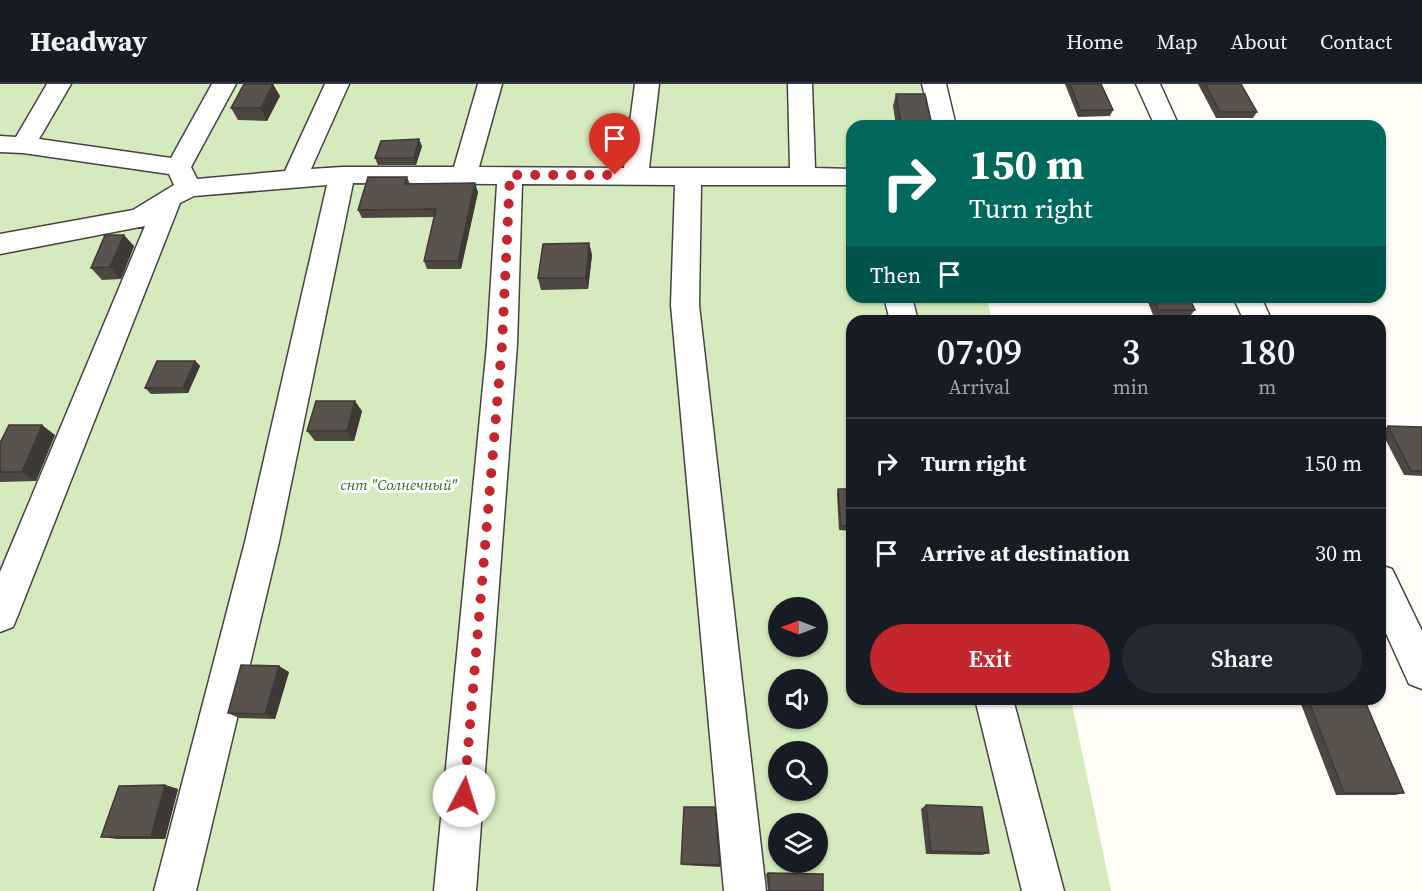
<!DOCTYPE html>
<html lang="en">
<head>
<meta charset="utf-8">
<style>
  body { margin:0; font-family:"Source Serif 4",serif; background:#242831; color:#f1f3f6; height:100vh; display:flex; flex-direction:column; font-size:22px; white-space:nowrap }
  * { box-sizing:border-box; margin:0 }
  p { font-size:20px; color:#9ea1a6 }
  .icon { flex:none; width:33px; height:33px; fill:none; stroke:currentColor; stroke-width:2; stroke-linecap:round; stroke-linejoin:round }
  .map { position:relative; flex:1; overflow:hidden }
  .details { position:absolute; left:846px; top:231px; width:540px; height:390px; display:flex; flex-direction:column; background:#171b24; border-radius:18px; box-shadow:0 2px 4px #0004 }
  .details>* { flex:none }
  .top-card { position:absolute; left:846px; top:36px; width:540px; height:183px; border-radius:18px; box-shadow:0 2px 4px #0004; background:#00695c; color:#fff; overflow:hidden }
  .needle { width:39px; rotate:270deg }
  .fabs { position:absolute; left:768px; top:513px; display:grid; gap:12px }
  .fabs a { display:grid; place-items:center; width:60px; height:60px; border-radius:50%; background:#171b24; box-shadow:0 2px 4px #0004; font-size:30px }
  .pin { position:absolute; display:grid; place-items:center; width:51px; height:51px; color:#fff; margin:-62px -26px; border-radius:50% 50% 50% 0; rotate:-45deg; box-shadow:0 0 6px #0007 }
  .pin .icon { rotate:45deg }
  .me { position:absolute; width:66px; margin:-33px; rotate:5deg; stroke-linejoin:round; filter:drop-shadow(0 0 4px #0008) }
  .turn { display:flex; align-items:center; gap:21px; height:126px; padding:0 24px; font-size:27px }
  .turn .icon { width:78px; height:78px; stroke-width:2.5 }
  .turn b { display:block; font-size:42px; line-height:51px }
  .then { display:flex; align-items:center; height:57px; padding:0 24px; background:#0003; gap:12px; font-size:22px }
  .eta { display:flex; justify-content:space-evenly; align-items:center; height:102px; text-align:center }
  .eta b { font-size:36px; font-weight:600; line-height:42px }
  .action { display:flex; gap:12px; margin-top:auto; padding:12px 24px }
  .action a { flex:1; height:69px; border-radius:36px; background:#c4262e; color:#fff; font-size:24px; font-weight:600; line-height:69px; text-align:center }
  .action a+a { background:#242831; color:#f1f3f6 }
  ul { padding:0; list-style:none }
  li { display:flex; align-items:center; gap:18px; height:90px; padding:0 24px; border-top:2px solid #363941 }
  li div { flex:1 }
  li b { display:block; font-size:22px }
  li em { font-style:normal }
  header { display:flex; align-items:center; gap:36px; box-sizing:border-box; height:84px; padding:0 30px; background:#171b24; border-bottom:2px solid #363941 }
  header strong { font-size:28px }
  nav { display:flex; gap:33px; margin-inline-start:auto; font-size:21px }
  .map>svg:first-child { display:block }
  .green { fill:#d5ebbd; fill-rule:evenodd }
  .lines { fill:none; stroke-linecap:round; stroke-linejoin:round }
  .minor-casing { stroke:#444; stroke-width:3 }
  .minor { fill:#fff; fill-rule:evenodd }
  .wall { fill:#4d4742 }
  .shaded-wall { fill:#3f3936 }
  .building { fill:#5a524d; stroke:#3f3936; stroke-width:1.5 }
  .route { stroke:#c4262e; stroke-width:10; stroke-dasharray:0 18 }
  .labels { text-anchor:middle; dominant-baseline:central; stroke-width:6; stroke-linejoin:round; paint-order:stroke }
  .park-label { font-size:15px; font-style:italic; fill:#2f6b1f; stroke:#fff }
</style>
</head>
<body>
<header>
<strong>Headway</strong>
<nav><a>Home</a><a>Map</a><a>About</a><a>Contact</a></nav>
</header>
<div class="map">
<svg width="1422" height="807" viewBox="0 0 1422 807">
  <rect width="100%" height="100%" fill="#fffdf5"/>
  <path class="green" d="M0,0H938L949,42H852V213H987L992,237H852V615H1071L1111,807H0ZM778,524H818V562H778ZM778,596H818V634H778ZM778,668H818V706H778ZM778,740H818V778H778Z"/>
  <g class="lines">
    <defs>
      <g id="minor">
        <path d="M47,0H71L39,55L171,74L212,0H236L191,83L197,95L285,87L325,0H349L311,85L342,83H454L478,0H502L479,83L624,84L635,0H659L649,84H790L788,0H812L815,84L852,85V101H701L699,221L766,807H724L671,221L675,101L522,100L517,261L476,807H434L487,261L497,100L353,99L279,458L196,807H154L245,458L327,101L194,112L180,119L18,531L13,543L0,548V488L145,142L0,170V150L133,126L174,101L169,90L23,69L0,68V52L16,53Z"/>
        <path d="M922,0H946L956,42H932Z"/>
        <path d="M1136,0H1160L1179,42H1155Z"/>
        <path d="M884,213H912L918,237H890Z"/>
        <path d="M1233,213H1261L1272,237H1244Z"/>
        <path d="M1380,481L1392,485L1422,547V605L1409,600L1380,536Z"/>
        <path d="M975,615H1013L1064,807H1022Z"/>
      </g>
    </defs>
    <use href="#minor" class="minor-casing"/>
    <use href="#minor" class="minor"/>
  </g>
  <g class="wall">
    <path d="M1065,0H1101L1113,26L1110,32L1078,33Z"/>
    <path d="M1198,0H1241L1257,28L1253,34H1216Z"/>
    <path d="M896,10L932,41V42H896L893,22Z"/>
    <path d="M280,12L267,37L238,36L231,24Z"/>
    <path d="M627,46L623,73H605L603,60Z"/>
    <path d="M422,62L416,81H378L375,74Z"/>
    <path d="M407,93L410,100L478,108L461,185H427L424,177L434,133L362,134L358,126Z"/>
    <path d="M589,159L592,171L588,205L541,206L538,194Z"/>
    <path d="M134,162L121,195L102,196L91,184Z"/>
    <path d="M1146,213H1189L1195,226L1190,232L1153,231Z"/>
    <path d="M195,277L200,282L188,309L151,310L145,304Z"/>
    <path d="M362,327L354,357H315L307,347Z"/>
    <path d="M1388,342L1422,343V392L1404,391L1381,347Z"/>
    <path d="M55,351L36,397L0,398V359Z"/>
    <path d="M838,405H852V447L839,446L837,410Z"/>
    <path d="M289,588L275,635L239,634L228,629Z"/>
    <path d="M1299,615H1364L1404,709L1395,711H1336Z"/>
    <path d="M165,701L178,705L165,755H117L101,753Z"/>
    <path d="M926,721L989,769L982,771L926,770L921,725Z"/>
    <path d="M681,780L720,781V783L682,781Z"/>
    <path d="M768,789L823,807L768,806L766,790Z"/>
  </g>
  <g class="shaded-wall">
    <path d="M273,0L280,12L267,37L261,24Z"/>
    <path d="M625,33L627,46L623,73L622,60Z"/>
    <path d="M419,55L422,62L416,81L414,74Z"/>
    <path d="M475,99L478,108L461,185L458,177Z"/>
    <path d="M124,151L134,162L121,195L110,183Z"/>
    <path d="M589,159L592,171L588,205L586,194Z"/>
    <path d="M195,277L200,282L188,309L183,304Z"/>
    <path d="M355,317L362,327L354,357L347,347Z"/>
    <path d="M42,341L55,351L36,397L22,388Z"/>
    <path d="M279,582L289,588L275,635L265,630Z"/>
    <path d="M165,701L178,705L165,755L151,753Z"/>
  </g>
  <g class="building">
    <path d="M244,0H273L261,24H231Z"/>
    <path d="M1070,0H1101L1113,26H1080Z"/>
    <path d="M1205,0H1241L1257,28H1220Z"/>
    <path d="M896,10H925L932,41H901Z"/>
    <path d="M607,33H625L622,60H603Z"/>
    <path d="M419,55L414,74H375L381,57Z"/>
    <path d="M368,93H407L405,100L475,99L458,177H424L436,125L358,126Z"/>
    <path d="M105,151H124L110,183L91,184Z"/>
    <path d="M589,159L586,194H538L543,160Z"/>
    <path d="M1153,213H1189L1195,226H1158Z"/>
    <path d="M157,277H195L183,304H145Z"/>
    <path d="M316,317H355L347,347H307Z"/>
    <path d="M9,341H42L22,388H0V359Z"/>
    <path d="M1388,342L1422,343V387H1411Z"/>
    <path d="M838,405H852V442H841Z"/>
    <path d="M241,581L279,582L265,630L228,629Z"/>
    <path d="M1308,615H1364L1404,709H1344Z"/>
    <path d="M165,701L151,753H101L119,702Z"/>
    <path d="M926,721L982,723L989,769L931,767Z"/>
    <path d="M684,723H715L720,781L681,780Z"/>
    <path d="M768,789L823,790V807H766L770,806Z"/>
  </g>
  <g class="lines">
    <path class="route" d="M464,712L502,261L510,91H615"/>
  </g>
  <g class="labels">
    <g class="park-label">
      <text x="399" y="400">снт "Солнечный"</text>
    </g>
  </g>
</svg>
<div class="fabs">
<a><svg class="needle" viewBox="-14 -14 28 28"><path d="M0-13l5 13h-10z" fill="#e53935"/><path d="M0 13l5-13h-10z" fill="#9ea1a6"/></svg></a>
<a><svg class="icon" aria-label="sound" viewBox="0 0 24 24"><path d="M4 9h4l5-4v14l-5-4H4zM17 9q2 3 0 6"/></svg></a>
<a><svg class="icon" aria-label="search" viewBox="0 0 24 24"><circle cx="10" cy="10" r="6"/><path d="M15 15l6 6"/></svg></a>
<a><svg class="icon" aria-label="layers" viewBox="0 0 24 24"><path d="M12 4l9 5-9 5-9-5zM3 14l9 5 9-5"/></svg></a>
</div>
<div class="pin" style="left:615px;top:91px;background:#d93025"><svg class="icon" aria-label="arrive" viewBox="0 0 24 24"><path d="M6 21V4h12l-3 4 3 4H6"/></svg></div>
<svg class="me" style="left:464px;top:712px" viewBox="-20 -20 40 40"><circle r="19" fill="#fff"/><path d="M0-13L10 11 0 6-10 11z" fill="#c4262e"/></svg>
<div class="top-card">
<div class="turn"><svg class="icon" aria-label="right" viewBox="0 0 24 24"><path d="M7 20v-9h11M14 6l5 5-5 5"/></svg><div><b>150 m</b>Turn right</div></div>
<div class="then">Then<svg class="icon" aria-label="arrive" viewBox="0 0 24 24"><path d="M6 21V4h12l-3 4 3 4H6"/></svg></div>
</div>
<section class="details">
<div class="eta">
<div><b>07:09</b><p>Arrival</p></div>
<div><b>3</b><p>min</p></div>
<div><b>180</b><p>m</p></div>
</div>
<ul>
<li><svg class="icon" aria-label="right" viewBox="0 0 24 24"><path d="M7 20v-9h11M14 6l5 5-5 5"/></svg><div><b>Turn right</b></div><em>150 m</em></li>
<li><svg class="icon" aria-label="arrive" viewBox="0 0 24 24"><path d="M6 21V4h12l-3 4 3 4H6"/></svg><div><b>Arrive at destination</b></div><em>30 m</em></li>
</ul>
<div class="action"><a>Exit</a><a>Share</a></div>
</section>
</div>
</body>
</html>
